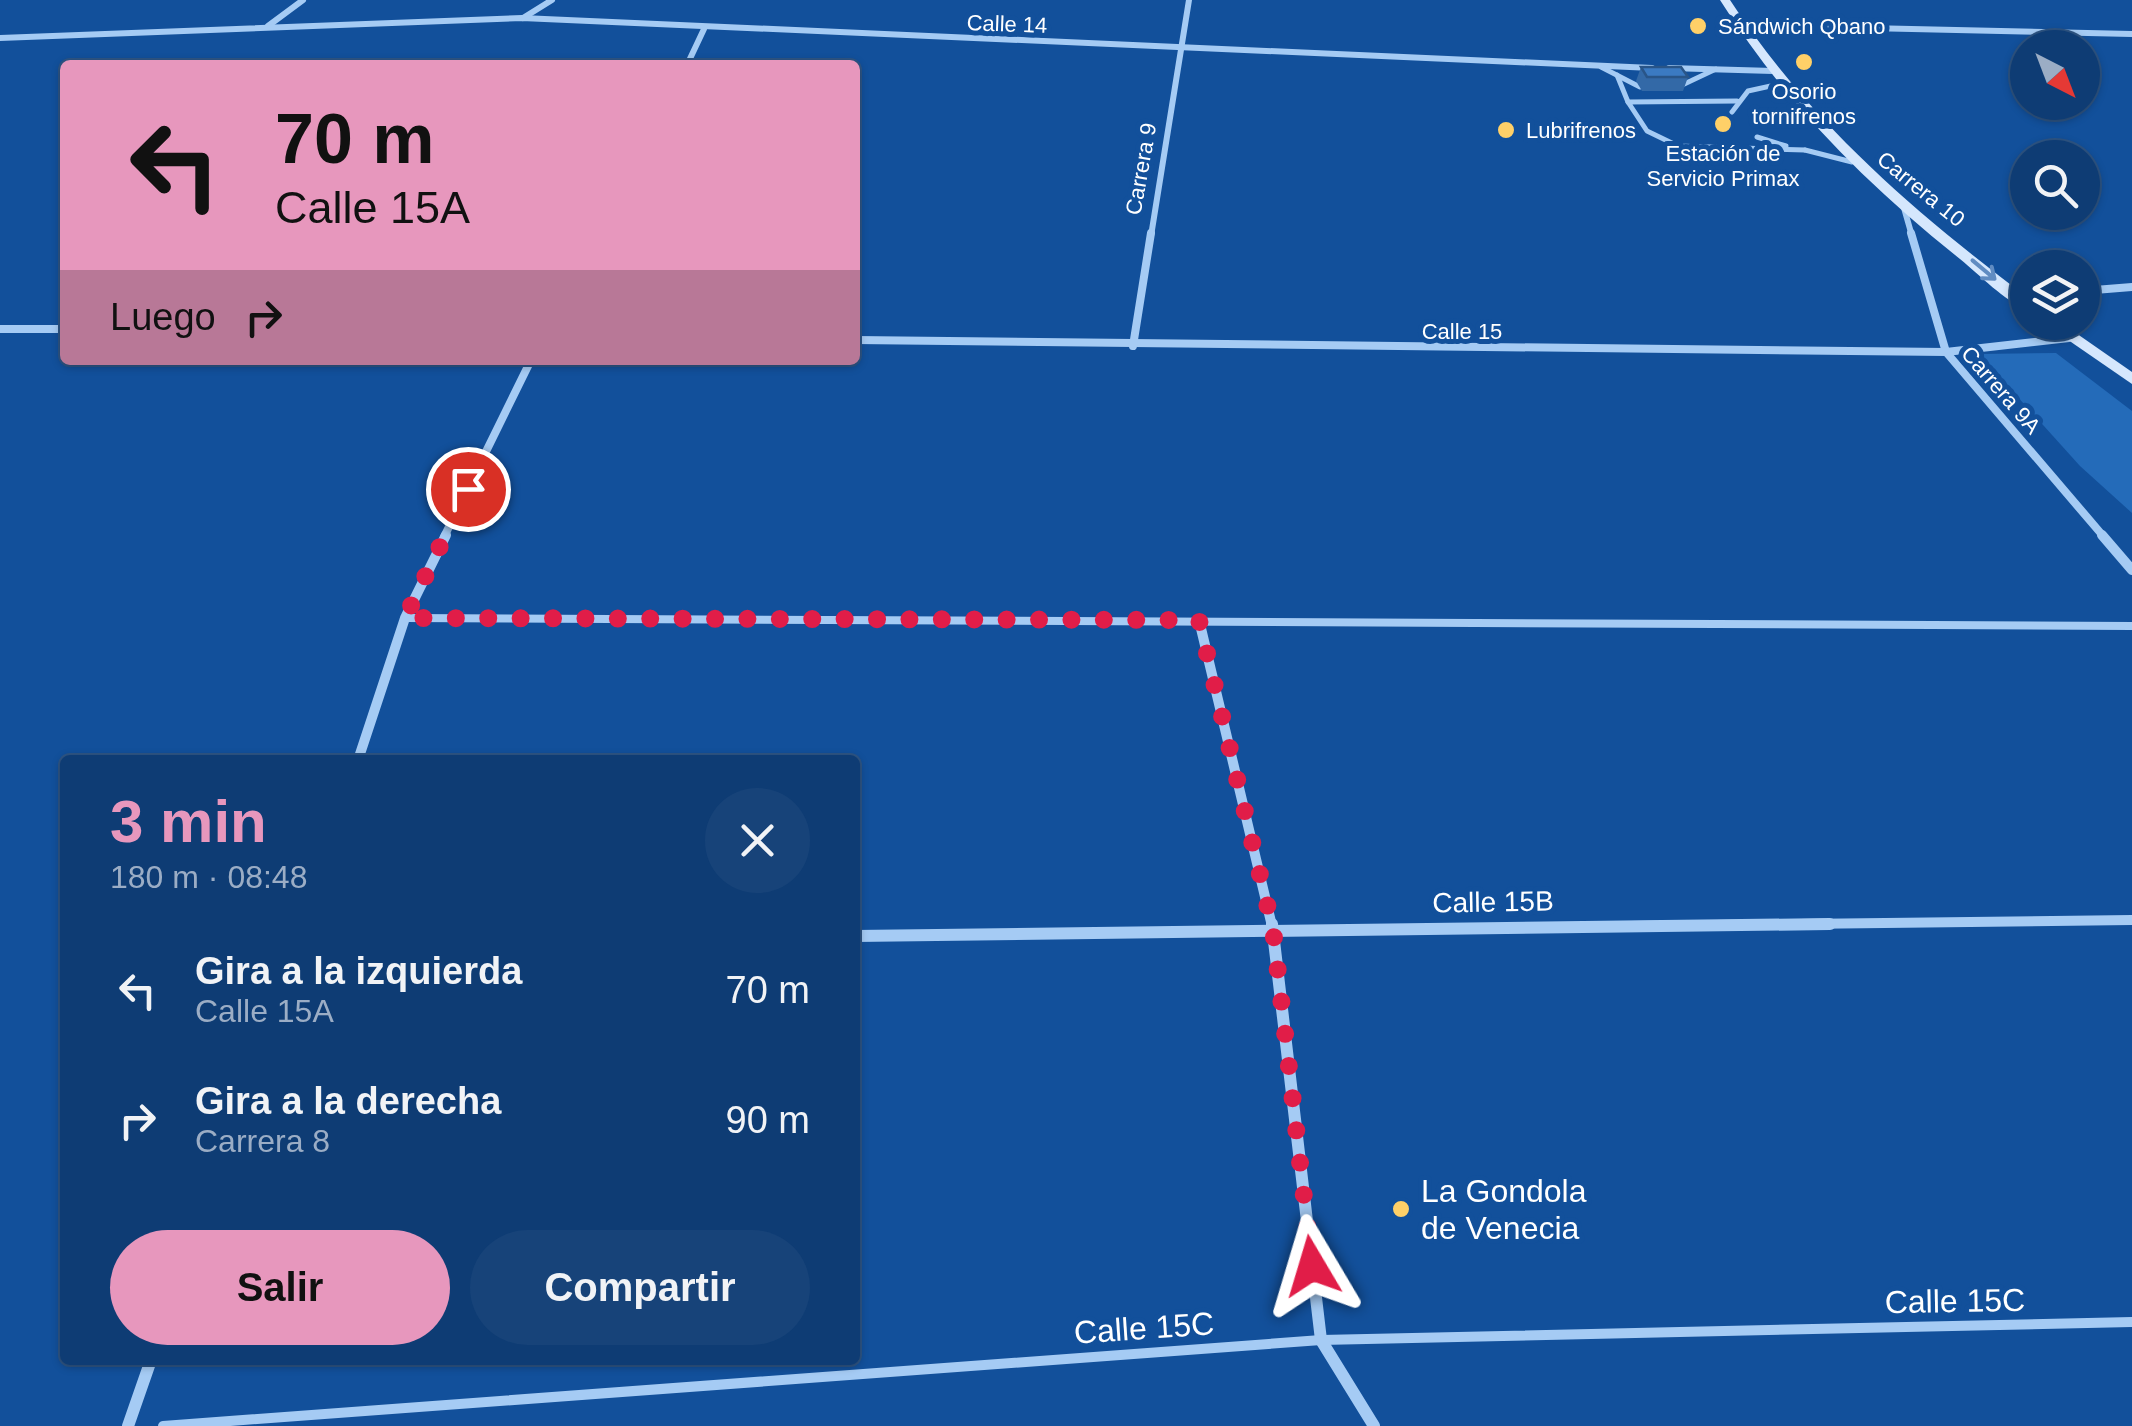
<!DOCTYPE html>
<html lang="es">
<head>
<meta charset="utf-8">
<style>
  body { margin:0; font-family:Arial,sans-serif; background:#174379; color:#f1f3f6; height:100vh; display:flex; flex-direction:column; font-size:38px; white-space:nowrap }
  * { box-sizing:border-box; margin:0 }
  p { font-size:32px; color:#9badc5 }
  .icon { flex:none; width:55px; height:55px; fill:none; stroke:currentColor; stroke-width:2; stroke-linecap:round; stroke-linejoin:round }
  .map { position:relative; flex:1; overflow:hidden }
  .details { position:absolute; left:60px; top:755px; width:800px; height:610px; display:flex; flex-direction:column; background:#0e3c74; border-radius:10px; box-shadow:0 2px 8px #0004,0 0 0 2px #2e5686 }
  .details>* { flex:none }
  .banner { position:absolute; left:60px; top:60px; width:800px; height:305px; border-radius:10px; box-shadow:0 2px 8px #0004,0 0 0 2px #2e5686; background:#e797bd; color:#111; overflow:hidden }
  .needle { width:65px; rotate:138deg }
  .buttons { position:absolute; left:2010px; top:30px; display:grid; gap:20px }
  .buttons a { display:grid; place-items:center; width:90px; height:90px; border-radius:50%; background:#0e3c74; box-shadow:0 2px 8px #0004,0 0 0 2px #2e5686; font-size:50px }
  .pin { position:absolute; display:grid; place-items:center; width:85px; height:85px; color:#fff; margin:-42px; border:5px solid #fff; border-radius:50%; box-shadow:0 2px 10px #0007 }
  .me { position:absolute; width:110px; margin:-55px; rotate:353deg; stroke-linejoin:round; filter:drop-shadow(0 0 8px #0008) }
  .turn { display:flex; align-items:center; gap:35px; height:210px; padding:0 50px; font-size:45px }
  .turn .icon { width:130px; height:130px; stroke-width:2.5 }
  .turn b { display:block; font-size:70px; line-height:85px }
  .then { display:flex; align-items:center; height:95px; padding:0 50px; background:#0003; gap:20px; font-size:38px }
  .round { display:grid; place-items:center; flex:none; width:105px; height:105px; border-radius:52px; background:#174379 }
  .head { display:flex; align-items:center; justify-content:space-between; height:170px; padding:0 50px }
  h1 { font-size:60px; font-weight:600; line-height:75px; color:#e797bd }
  .button { display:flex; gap:20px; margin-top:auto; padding:20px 50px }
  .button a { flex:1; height:115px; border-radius:60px; background:#e797bd; color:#111; font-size:40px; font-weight:600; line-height:115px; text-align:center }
  .button a+a { background:#174379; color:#f1f3f6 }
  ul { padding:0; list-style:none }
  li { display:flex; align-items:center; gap:30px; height:130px; padding:0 50px }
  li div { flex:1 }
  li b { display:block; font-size:38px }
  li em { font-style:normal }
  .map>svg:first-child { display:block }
  .green { fill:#246bb9 }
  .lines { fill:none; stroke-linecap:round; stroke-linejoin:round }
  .service-far2 { stroke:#a5cbf4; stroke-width:5 }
  .service-far1 { stroke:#a5cbf4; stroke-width:8 }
  .service { stroke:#a5cbf4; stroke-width:10 }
  .minor-far3 { stroke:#a5cbf4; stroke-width:6 }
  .minor-far2 { stroke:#a5cbf4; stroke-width:8 }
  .minor-far1 { stroke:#a5cbf4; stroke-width:10 }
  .minor { stroke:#a5cbf4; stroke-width:12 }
  .secondary { fill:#d5e7fd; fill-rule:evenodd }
  .wall { fill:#3369a7 }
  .building { fill:#3b7ac2; stroke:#295588; stroke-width:2.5 }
  .oneway { stroke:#608cc2 }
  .route { stroke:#e11d48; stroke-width:18; stroke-dasharray:0 32.4 }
  .poi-dot { fill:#ffd068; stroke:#12509b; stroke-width:4 }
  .labels { text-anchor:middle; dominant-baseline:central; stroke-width:10; stroke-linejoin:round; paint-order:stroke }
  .far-street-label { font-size:22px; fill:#fff; stroke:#12509b }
  .far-poi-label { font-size:22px; fill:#fff; stroke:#12509b; text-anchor:start }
  .street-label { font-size:28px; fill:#fff; stroke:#12509b }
  .near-poi-label { font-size:32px; fill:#fff; stroke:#12509b; text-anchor:start }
  .near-street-label { font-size:32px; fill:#fff; stroke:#12509b }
</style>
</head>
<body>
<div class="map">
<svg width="2132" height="1426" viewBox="0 0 2132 1426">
  <rect width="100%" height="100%" fill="#12509b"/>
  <path class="green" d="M2056,353L2132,411V513L2080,466L1979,354Z"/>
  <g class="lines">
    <g class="service-far2">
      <path d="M1601,67L1640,87"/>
      <path d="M1617,75L1628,102"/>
      <path d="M1680,86L1716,69"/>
      <path d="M1737,101L1628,102L1647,131L1678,146L1805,150"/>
      <path d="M1732,112L1748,91L1780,84"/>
      <path d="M1757,137L1786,146"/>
      <path d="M1805,150L1852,162"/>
    </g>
    <path class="service-far1" d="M405,618L2132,626"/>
    <path class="service" d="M163,1426L1321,1340L2132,1322"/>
    <g class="minor-far3">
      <path d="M523,18L552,0"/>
      <path d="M1739,25L2132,34"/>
      <path d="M268,26L303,0"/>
      <path d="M0,38L522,18L1652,68"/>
      <path d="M687,65L704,29"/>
      <path d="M1669,68L1773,71"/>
      <path d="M1902,201L1912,236"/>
      <path d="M1151,236L1189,0"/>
    </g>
    <g class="minor-far2">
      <path d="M1911,233L1946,352L2104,537"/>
      <path d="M2082,291L2132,287"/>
      <path d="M0,329H65"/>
      <path d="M855,340L1946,352L2069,338"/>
      <path d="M1133,346L1151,233"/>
      <path d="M444,537L531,360"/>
    </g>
    <g class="minor-far1">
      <path d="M2102,535L2132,570"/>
      <path d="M1199,620L1272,926"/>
      <path d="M358,760L405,618L446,535"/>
      <path d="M1631,926L2132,920"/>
    </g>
    <g class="minor">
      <path d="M1272,924L1321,1340L1374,1426"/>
      <path d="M855,936L1830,924"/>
      <path d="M128,1426L151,1360"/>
    </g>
    <g class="secondary">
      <path d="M1720,0H1730C1810,123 1912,210 2028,298V310C2003,300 1981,276 1960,259C1866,184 1784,102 1720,0Z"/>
      <path d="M2042,322H2060L2132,372V384Z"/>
    </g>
  </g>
  <path class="wall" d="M1641,67L1688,77L1683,91H1642L1636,81Z"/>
  <path class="building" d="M1641,67H1681L1688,77H1647Z"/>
  <defs><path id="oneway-shaft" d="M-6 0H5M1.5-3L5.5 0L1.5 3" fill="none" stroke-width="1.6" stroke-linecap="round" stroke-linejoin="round" transform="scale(2.5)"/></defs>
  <use class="oneway" href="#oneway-shaft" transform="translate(1984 270) rotate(40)"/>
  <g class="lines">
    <path class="route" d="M468,489L405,618L1199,620L1273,929L1312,1266"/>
  </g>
  <g class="poi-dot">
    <circle cx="1698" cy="26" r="10"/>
    <circle cx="1804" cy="62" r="10"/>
    <circle cx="1723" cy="124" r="10"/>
    <circle cx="1506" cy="130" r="10"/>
    <circle cx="1401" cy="1209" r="10"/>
  </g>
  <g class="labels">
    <g class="far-street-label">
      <text transform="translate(1007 24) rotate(2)">Calle 14</text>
      <text transform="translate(1141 169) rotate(-80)">Carrera 9</text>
      <text transform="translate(1921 189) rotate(39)">Carrera 10</text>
      <text x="1462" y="331">Calle 15</text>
      <text transform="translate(2001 390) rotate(49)">Carrera 9A</text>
    </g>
    <g class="far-poi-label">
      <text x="1718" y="26">Sándwich Qbano</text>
      <text x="1804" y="91" text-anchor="middle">Osorio<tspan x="1804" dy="25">tornifrenos</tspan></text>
      <text x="1526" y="130">Lubrifrenos</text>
      <text x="1723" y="153" text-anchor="middle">Estación de<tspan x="1723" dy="25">Servicio Primax</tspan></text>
    </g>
    <g class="street-label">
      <text transform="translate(1493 902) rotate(-1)">Calle 15B</text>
    </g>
    <g class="near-poi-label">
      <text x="1421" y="1191">La Gondola<tspan x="1421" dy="37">de Venecia</tspan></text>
    </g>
    <g class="near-street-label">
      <text transform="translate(1955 1301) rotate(-1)">Calle 15C</text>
      <text transform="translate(1144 1328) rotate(-4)">Calle 15C</text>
    </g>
  </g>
</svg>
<div class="buttons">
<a><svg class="needle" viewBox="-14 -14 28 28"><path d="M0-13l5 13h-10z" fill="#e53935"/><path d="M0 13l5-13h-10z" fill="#9badc5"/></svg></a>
<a><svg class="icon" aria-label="search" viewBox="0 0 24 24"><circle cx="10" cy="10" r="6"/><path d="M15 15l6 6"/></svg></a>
<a><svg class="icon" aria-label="layers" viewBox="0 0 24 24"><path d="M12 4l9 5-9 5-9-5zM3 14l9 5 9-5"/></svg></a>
</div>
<div class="pin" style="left:468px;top:489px;background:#d93025"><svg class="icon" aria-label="arrive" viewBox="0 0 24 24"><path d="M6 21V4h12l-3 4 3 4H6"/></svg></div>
<svg class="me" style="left:1312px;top:1266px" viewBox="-20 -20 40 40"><path d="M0-17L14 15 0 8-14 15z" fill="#e11d48" stroke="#fff" stroke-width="4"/></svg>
<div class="banner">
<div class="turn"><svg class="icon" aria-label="left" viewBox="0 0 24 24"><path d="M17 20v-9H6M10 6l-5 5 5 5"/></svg><div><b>70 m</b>Calle 15A</div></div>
<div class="then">Luego<svg class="icon" aria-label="right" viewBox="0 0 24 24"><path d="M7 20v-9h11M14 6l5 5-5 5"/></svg></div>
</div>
<section class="details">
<div class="head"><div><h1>3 min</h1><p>180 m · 08:48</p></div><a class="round"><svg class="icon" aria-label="close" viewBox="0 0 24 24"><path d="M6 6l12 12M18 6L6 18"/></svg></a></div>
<ul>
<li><svg class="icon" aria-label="left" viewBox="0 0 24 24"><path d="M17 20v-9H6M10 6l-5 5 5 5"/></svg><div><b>Gira a la izquierda</b><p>Calle 15A</p></div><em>70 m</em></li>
<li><svg class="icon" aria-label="right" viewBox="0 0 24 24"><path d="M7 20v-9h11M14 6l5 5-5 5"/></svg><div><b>Gira a la derecha</b><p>Carrera 8</p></div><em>90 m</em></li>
</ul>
<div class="button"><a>Salir</a><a>Compartir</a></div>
</section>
</div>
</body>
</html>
